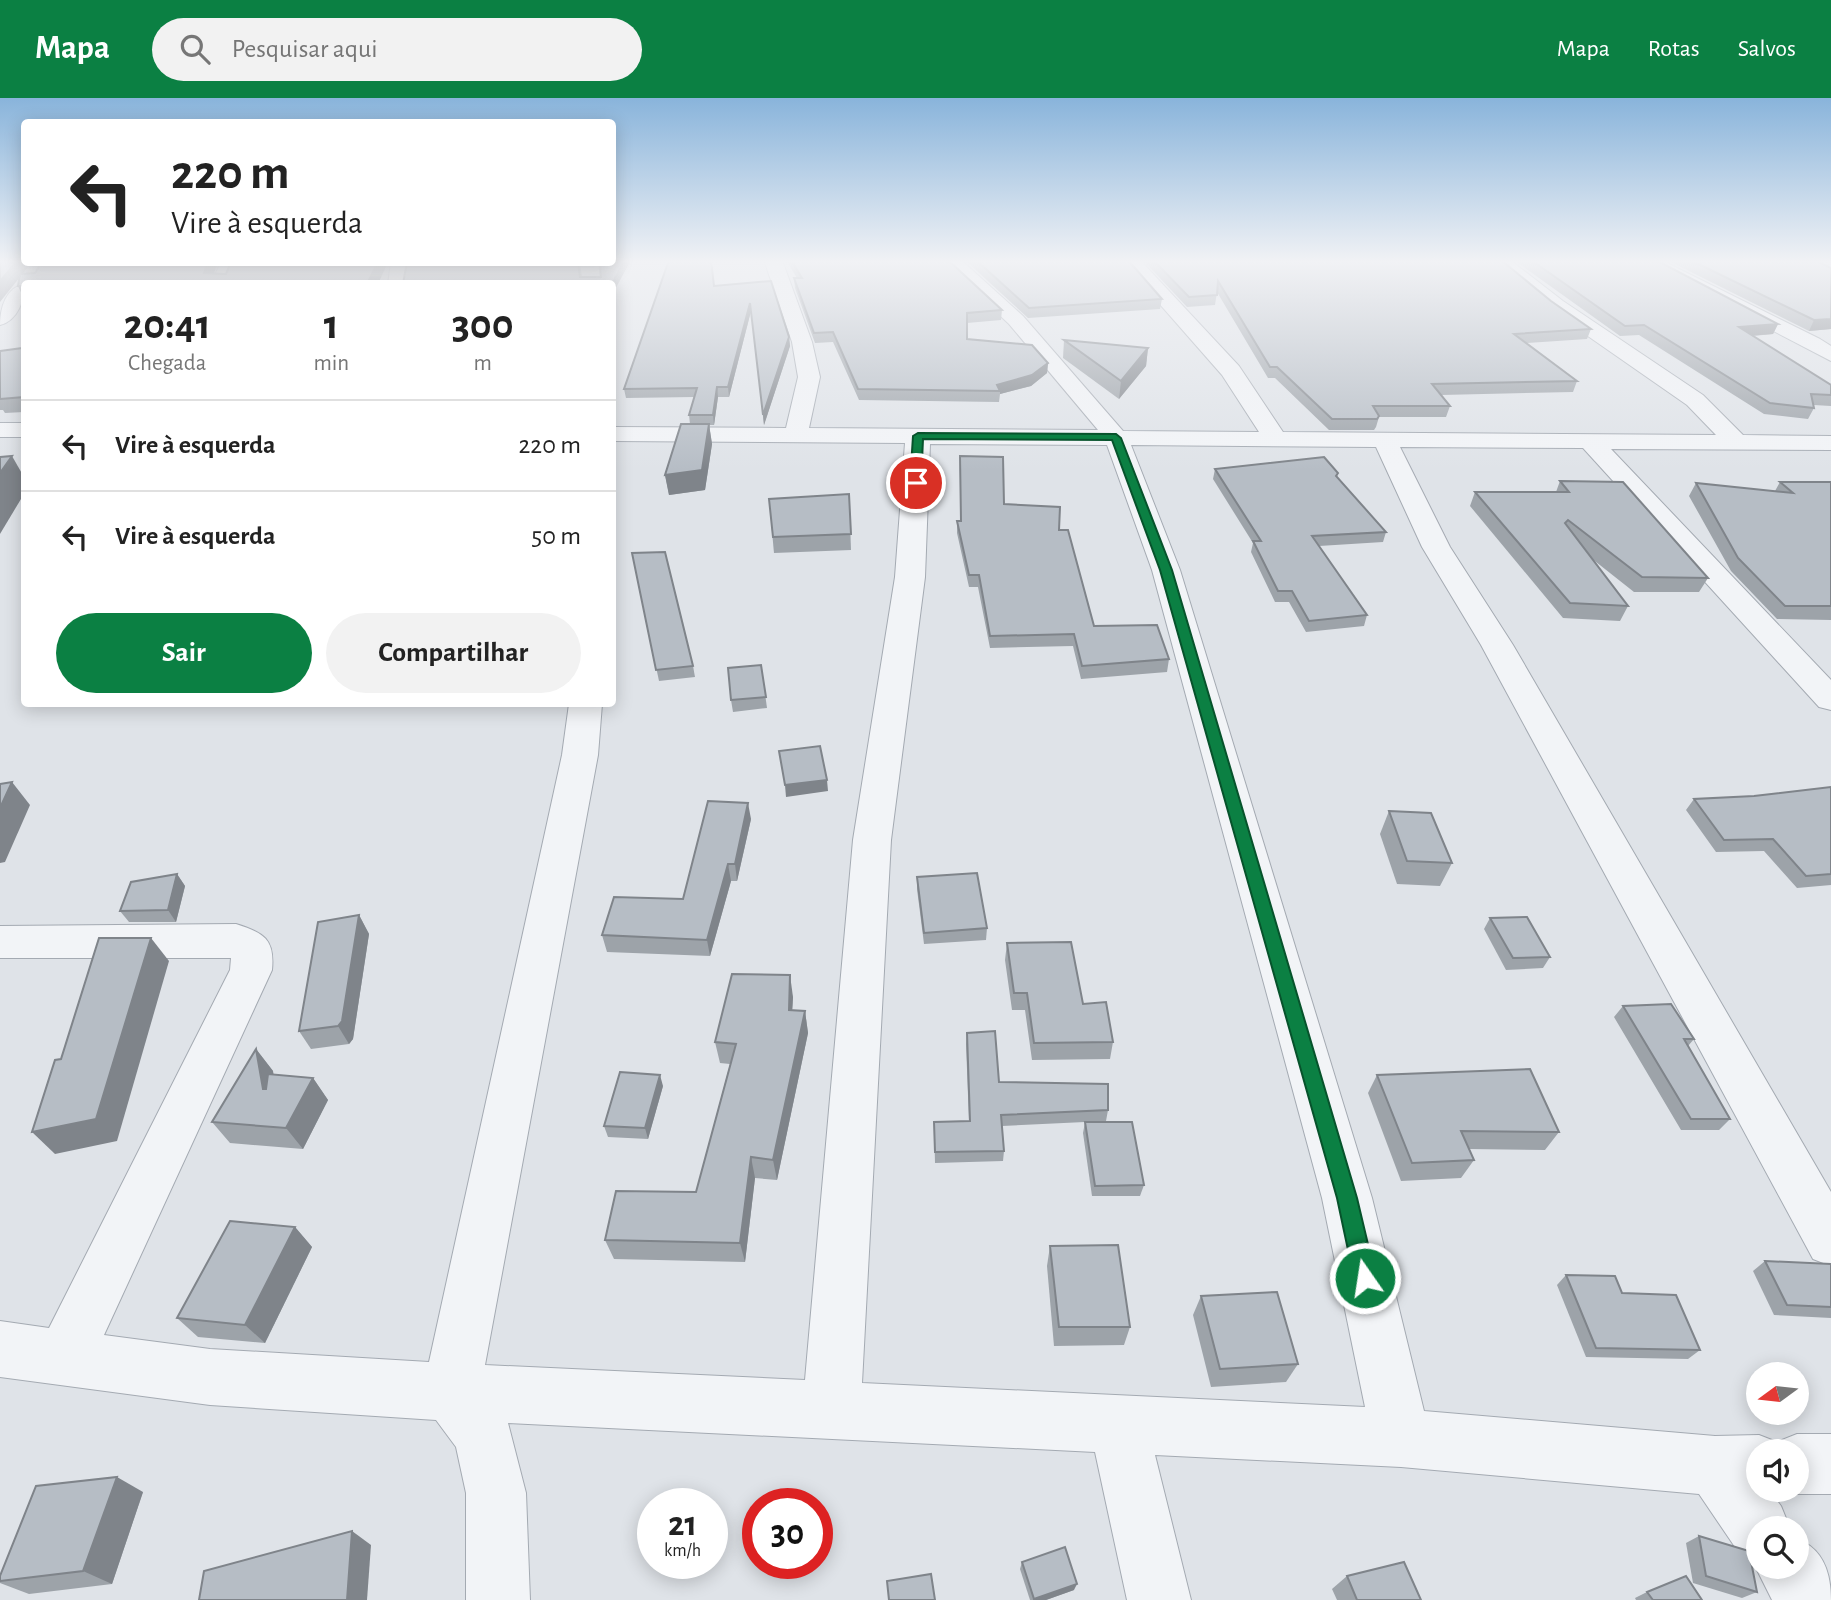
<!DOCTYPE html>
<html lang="pt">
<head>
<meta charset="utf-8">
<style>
  body { margin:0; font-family:"Alegreya Sans",sans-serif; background:#f2f2f2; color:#222; height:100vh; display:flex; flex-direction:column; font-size:26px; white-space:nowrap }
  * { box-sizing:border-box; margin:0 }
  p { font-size:23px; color:#767676 }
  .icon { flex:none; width:38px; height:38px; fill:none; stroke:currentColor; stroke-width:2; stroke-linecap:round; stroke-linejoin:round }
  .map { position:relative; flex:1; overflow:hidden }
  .details { position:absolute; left:21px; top:182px; width:595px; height:427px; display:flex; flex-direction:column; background:#fff; border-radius:7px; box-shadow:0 4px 18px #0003 }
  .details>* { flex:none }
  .top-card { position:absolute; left:21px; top:21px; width:595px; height:147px; border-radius:7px; box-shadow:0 4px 18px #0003; background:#fff; color:#222; overflow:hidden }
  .needle { width:46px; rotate:255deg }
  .fabs { position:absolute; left:1746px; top:1264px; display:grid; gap:14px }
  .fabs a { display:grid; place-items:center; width:63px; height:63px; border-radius:50%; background:#fff; box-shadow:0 4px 18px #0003; font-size:35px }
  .speed { position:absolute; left:637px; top:1390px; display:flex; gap:14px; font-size:35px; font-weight:700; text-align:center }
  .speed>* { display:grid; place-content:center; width:91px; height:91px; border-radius:50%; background:#fff; box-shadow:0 4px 18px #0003; line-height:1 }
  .speed small { font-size:18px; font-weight:400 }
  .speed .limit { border:10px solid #d22; background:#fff; color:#111 }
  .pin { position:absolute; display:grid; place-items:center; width:60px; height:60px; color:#fff; margin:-30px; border:4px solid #fff; border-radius:50%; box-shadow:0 2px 7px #0007 }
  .me { position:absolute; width:77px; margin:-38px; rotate:347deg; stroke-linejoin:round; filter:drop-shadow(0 0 5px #0008) }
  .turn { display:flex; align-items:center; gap:24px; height:147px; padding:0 35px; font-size:32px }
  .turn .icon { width:91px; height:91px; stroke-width:2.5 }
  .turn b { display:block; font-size:49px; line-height:60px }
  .eta { display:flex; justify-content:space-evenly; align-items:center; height:119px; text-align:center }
  .eta b { font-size:42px; font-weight:700; line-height:49px }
  .action { display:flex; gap:14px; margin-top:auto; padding:14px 35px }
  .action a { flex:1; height:80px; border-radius:42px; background:#0b8043; color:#fff; font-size:28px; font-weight:700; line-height:80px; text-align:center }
  .action a+a { background:#f2f2f2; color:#222 }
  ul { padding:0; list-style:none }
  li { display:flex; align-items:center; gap:21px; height:91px; padding:0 35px; border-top:2px solid #e0e0e0 }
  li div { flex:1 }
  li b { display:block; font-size:26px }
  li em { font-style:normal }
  header { display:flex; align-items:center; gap:42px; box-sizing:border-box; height:98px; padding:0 35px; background:#0b8043; color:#fff }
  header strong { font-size:33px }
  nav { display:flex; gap:38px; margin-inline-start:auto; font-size:24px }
  .search { width:490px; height:63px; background:#f2f2f2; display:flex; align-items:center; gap:18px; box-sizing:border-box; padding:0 24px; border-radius:38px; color:#767676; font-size:26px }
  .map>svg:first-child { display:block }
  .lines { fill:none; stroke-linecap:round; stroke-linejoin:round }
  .minor-casing { stroke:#a4aab2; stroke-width:2 }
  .minor { fill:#f2f4f7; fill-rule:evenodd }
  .wall { fill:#9da3a9 }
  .shaded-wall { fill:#7f848a }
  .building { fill:#b6bdc5; stroke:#7f848a; stroke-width:2 }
  .route { fill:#0b8043; stroke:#07532c; stroke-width:2 }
</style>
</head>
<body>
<header>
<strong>Mapa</strong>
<div class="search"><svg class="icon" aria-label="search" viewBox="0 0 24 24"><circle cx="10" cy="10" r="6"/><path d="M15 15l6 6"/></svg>Pesquisar aqui</div>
<nav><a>Mapa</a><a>Rotas</a><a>Salvos</a></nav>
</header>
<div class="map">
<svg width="1831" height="1502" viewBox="0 0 1831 1502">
  <rect width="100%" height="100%" fill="#dfe3e8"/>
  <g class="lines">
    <defs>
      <g id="minor">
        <path d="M764,162H782L812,244L820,279L809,330L1098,332L1009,226L941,162H961L1023,218L1123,333L1259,334L1222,277L1121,162H1140L1239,268L1283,334L1716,337L1687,307L1549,211L1489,162H1510L1563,203L1703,297L1743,337L1831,338V352L1611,351L1831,582V612L1819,609L1583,350L1400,349L1450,449L1513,547L1831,1094V1168L1813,1161L1481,547L1422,449L1376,349L1131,347L1180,472L1372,1100L1424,1313L1715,1338L1759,1337L1777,1344L1797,1336H1831V1396H1797L1786,1391H1797V1353H1759V1391H1773L1770,1393L1781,1408L1790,1430H1759V1468H1797V1441C1824,1451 1831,1476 1831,1502H1772L1755,1468L1758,1461L1737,1452L1699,1396L1401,1369L1155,1357L1191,1502H1127L1095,1354L508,1325L526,1395L530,1502H466V1395L456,1349L436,1322L210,1307L0,1279V1223L49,1230L230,872L231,860H0V828L236,826C264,835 275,841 272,872L104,1237L210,1251L429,1264L562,657L569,606H602L598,657L485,1267L805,1282L853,742L895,479L905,345L612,343V329L786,330L798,279L792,244ZM930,346L1107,347L1152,472L1322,1100L1365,1309L862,1285L891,742L925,479Z"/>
        <path d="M1637,162H1661L1820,241L1831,248V263Z"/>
        <path d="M221,164H239L230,186H211Z"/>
        <path d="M391,164H409L406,186H388Z"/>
        <path d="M580,164H598L601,186H583Z"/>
        <path d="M25,186C24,201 19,222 0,227C0,210 6,189 25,186Z"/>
        <rect x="0" y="325" width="24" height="14"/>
      </g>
    </defs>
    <use href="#minor" class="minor-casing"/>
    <use href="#minor" class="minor"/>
  </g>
  <g class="wall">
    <path d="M786,162H948L1002,212L1001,222L967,225V241L1048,265L1047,275L1031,288L1000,296L999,304L859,302L833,244L815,245L795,190L794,180H797Z"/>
    <path d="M965,162H1128L1162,201L1160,211L1028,220Z"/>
    <path d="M1143,162H1501L1551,203L1591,231L1587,241L1527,245L1577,283L1573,294L1441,297L1450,308L1446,319H1379L1376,329L1374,332H1329L1275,280H1268L1217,194L1215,207L1187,209Z"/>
    <path d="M1514,162H1656L1778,226L1773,236L1753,238L1831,287V308L1814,307V310L1808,321L1764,316L1639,237L1620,238Z"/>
    <path d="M1667,162H1815L1831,231L1809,233Z"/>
    <path d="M714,188L789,239L790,248L764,327L751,213L729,299H718L714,327H709L712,346L705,392L669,397L665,377L690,326L689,317L694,299L626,300L624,291Z"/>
    <path d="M1064,242L1148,250L1146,268L1119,301L1063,260Z"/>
    <path d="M24,246V314L5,315L3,312H0V253L22,250Z"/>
    <path d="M960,358L1004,406L1059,432L1094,528L1169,561L1167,574L1081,581L1073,548L990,550L978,489H969L957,435V423H961Z"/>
    <path d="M1215,371L1338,375L1337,379L1386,434L1383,444L1319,448L1367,517L1364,528L1306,534L1289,504H1275L1251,454L1253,445L1213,381Z"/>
    <path d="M1560,383L1708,480L1699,494H1634L1591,460L1628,508L1620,523L1563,520L1470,408L1475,394H1556Z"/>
    <path d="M1780,384H1831V522L1777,521L1731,473L1689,398L1696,385L1775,393Z"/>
    <path d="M849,396L851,452L774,455L769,401Z"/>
    <path d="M632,455L693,568L695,579L659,583Z"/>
    <path d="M761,567L767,610L733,614L731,602Z"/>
    <path d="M1831,689V787L1797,790L1764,753L1716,754L1686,712L1694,701L1754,698Z"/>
    <path d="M1389,713L1452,765L1440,788L1397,786L1380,736Z"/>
    <path d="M751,721L737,783H731L710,858L607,854L602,837L683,801Z"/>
    <path d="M177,776L185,788L176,824H129L120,813Z"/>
    <path d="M917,779L987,830L986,842L924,846L917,791Z"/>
    <path d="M359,817L369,836L353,941L349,946L311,951L299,933Z"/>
    <path d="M1490,820L1550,859L1543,870L1506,872L1484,831Z"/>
    <path d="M1007,845L1083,906L1113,944L1110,961L1032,962L1025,912H1012L1005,862Z"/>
    <path d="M793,899L792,913H805L808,935L777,1082L755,1080L745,1164L614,1161L605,1142L696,1094L730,966L720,965L715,944Z"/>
    <path d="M1623,908L1694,941L1688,948L1730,1021L1719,1032H1681L1614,919Z"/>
    <path d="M967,935L999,984L1108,1012L1106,1023L1002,1028L1004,1053L1003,1063L935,1065L934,1024L969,1023L966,946Z"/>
    <path d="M256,951L273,973V977L313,980L328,1002L303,1051L230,1045L212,1024Z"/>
    <path d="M1377,977L1559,1034L1545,1052L1469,1051L1474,1062L1461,1080L1401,1083L1368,995Z"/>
    <path d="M663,988L648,1041L608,1039L604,1028Z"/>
    <path d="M1085,1024L1144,1087L1140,1098H1092L1083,1035Z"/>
    <path d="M295,1129L312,1149L265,1245L198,1239L177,1220Z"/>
    <path d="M1050,1148L1130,1229L1124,1247L1054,1248L1047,1168Z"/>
    <path d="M1765,1163L1831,1166V1220L1774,1217L1753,1173Z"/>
    <path d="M1566,1177L1622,1195L1700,1252L1688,1261L1586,1259L1557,1187Z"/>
    <path d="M1201,1198L1298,1266L1286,1284L1211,1289L1193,1217Z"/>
    <path d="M143,1394L112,1486L29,1496L0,1485V1478Z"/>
    <path d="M1699,1438L1757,1494L1742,1500L1693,1485L1686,1445Z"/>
    <path d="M1022,1464L1074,1492L1046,1502H1030L1020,1471Z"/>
    <path d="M1347,1478L1421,1502H1337L1332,1491Z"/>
    <path d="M1647,1494L1702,1502H1636L1635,1500Z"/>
  </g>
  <g class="shaded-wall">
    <path d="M18,162H24V164H32L0,204V183Z"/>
    <path d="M625,162H631L612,197V186Z"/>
    <path d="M208,164H218L210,186L204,175Z"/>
    <path d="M378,164H388L378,186H367Z"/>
    <path d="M18,188H24V201Z"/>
    <path d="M750,205L751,213L729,299L728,289Z"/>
    <path d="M1831,221V231L1809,233L1814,222Z"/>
    <path d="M1778,226L1773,236L1734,239L1739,229Z"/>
    <path d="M789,239L790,248L764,327L763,317Z"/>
    <path d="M1148,250L1146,268L1119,301L1121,283Z"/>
    <path d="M1048,265L1047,275L1031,288L1000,296V293L997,287Z"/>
    <path d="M717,289L718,299L714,327L713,317Z"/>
    <path d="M709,326L712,346L705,392L669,397L665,377Z"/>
    <path d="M12,358L24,379V396L0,436V375Z"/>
    <path d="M827,682L828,693L786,699L785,687Z"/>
    <path d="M12,684L30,707L5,764L0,765V710Z"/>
    <path d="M748,705L751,721L737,783L735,766Z"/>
    <path d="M728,766L731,783L710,858L707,842Z"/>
    <path d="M177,776L185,788L176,824L168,812Z"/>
    <path d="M359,817L369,836L353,941L349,946L338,928Z"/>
    <path d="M151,840L169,863L117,1043L55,1056L32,1034Z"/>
    <path d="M790,877L793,899L791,934L789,912Z"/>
    <path d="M805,913L808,935L777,1082L773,1062Z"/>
    <path d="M256,951L273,973L280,1013L263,991Z"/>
    <path d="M660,977L663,988L648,1041L645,1030Z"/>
    <path d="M313,980L328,1002L303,1051L286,1030Z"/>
    <path d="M751,1059L755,1080L745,1164L740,1145Z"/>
    <path d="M295,1129L312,1149L265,1245L245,1227Z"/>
    <path d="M117,1379L143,1394L112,1486L83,1473Z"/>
    <path d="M352,1433L371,1447L367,1502H347Z"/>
    <path d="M1077,1486L1074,1492L1046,1502H1033L1034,1501Z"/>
  </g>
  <g class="building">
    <path d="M0,162H18L0,183Z"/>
    <path d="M612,162H625L612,186H403L407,164H578L580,179H601L600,164H612Z"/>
    <path d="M669,162H711L714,188L771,183L789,239L763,317L750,205L728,289H717L713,317H689L697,290L624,291Z"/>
    <path d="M791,162H948L1002,212L967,215V241L1032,247L1048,265L1032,277L997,287L1000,293L858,291L833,234L814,235L794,180H802Z"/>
    <path d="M976,162H1128L1162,201L1029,210Z"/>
    <path d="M1153,162H1501L1551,203L1591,231L1514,236L1577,283L1432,286L1450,308H1373L1379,318L1377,321H1332L1277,269H1270L1218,183L1217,197L1189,199Z"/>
    <path d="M1531,162H1656L1778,226L1739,229L1831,287V297L1811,296L1814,310L1770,305L1644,227L1625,228Z"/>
    <path d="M1690,162H1815L1831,170V221L1814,222Z"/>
    <path d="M42,164H208L204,175L226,176L231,164H378L367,186H24V188H18L20,176L35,175Z"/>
    <path d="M1064,242L1148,250L1121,283Z"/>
    <path d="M24,246V299L0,301V253L22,250Z"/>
    <path d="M681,326H709L702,372L665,377Z"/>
    <path d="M12,358L0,375V359Z"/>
    <path d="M960,358L1003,359L1004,406L1060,409L1059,432H1068L1094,528L1157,527L1169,561L1082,568L1074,536L990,538L979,477H969L957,423H961Z"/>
    <path d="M1324,359L1338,375L1336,378L1386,434L1312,438L1367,517L1309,523L1292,493H1278L1253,443H1261L1215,371Z"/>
    <path d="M1560,383L1623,384L1708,480L1642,479L1568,422L1565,425L1628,508L1570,505L1475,394H1569Z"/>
    <path d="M1780,384H1831V508H1785L1738,460L1696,385L1793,395Z"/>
    <path d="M849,396L851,436L773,439L769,401Z"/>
    <path d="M665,454L693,568L656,572L632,455Z"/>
    <path d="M761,567L766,599L731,602L728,570Z"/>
    <path d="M820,648L827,682L785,687L779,653Z"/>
    <path d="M12,684L0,710V686Z"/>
    <path d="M1831,689V776L1806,778L1773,741L1724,742L1694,701L1754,698Z"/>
    <path d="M708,703L748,705L735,766H728L707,842L602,837L614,799L683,801Z"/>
    <path d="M1389,713L1431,715L1452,765L1407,763Z"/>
    <path d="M977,775L987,830L924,835L917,779Z"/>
    <path d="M177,776L168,812L120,813L131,784Z"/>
    <path d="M359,817L342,923L338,928L299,933L318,824Z"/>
    <path d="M1527,819L1550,859L1513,860L1490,820Z"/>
    <path d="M99,840H151L96,1021L32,1034L55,962L61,961Z"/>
    <path d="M1071,844L1083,906L1106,904L1113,944L1034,945L1027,895H1014L1007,845Z"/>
    <path d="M732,876L790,877L789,912L805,913L773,1062L751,1059L740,1145L605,1142L616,1093L696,1094L736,946L715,944Z"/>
    <path d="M1671,906L1694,941H1684L1730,1021H1691L1623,908Z"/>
    <path d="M995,933L999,984L1108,986V1012L1001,1017L1004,1053L935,1054L934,1024L970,1023L967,935Z"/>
    <path d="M256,951L263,991H266L268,976L313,980L286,1030L212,1024Z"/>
    <path d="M1530,971L1559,1034L1461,1033L1474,1062L1412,1065L1377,977Z"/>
    <path d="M620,974L660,977L645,1030L604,1028Z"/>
    <path d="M1085,1024H1132L1144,1087L1095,1088Z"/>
    <path d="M230,1123L295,1129L245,1227L177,1220Z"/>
    <path d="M1118,1147L1130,1229H1059L1050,1148Z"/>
    <path d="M1765,1163L1831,1166V1209L1787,1207Z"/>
    <path d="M1566,1177L1615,1178L1622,1195L1676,1197L1700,1252L1596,1250Z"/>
    <path d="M1277,1194L1298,1266L1220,1271L1201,1198Z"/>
    <path d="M117,1379L83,1473L0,1483V1478L36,1388Z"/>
    <path d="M352,1433L347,1502H199L204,1473Z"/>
    <path d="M1699,1438L1749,1453L1757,1494L1706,1478Z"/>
    <path d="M1065,1449L1077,1486L1034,1501L1022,1464Z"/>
    <path d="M1404,1464L1421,1502H1357L1347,1478Z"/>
    <path d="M931,1476L935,1502H889L887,1483Z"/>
    <path d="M1686,1478L1702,1502H1653L1647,1494Z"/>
  </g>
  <linearGradient id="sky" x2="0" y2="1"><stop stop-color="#89b4db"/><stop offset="0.44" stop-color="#f1f2f5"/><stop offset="1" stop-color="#f1f2f5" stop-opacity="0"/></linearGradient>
  <rect width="1831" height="372" fill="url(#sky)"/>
  <path class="route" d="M918,335L1116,336L1121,340L1172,472L1357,1100L1376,1180L1373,1188L1365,1191L1357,1188L1354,1180L1337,1100L1160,472L1112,342L923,341L921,385L916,388L910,385L913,338Z"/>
</svg>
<div class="fabs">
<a><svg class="needle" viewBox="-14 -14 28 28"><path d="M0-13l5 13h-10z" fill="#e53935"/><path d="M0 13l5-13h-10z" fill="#767676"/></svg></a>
<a><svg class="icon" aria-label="sound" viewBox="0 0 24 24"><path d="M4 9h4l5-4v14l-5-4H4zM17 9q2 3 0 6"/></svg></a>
<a><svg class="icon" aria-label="search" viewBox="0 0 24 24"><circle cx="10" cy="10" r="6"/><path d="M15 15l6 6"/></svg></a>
</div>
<div class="speed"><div>21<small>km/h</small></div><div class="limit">30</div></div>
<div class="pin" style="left:916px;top:385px;background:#d93025"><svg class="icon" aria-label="arrive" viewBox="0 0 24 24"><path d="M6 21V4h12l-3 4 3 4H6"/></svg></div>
<svg class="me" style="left:1365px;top:1180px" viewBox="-20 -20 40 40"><circle r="17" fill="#0b8043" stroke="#fff" stroke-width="3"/><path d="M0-11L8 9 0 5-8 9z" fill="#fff"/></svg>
<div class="top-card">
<div class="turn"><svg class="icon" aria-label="left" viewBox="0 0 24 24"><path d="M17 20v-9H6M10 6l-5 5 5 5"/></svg><div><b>220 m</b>Vire à esquerda</div></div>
</div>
<section class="details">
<div class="eta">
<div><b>20:41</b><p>Chegada</p></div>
<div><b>1</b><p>min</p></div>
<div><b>300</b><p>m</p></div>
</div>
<ul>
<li><svg class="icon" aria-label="left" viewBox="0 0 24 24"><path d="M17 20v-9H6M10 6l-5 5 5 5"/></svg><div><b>Vire à esquerda</b></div><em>220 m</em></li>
<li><svg class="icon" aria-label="left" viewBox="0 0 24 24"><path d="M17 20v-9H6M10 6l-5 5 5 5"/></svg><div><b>Vire à esquerda</b></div><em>50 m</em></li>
</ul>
<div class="action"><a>Sair</a><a>Compartilhar</a></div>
</section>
</div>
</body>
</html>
